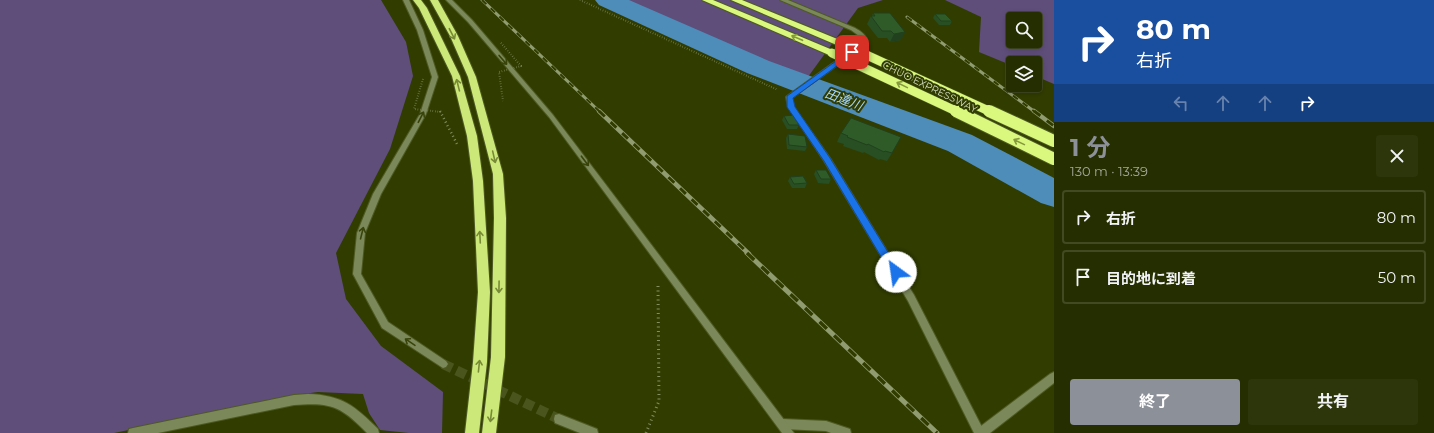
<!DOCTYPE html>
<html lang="ja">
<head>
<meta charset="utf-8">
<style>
  body { margin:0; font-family:Montserrat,"Noto Sans JP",sans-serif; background:#2d360a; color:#f1f3f6; height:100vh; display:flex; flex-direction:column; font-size:15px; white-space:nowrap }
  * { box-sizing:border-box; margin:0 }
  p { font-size:13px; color:#a3a899 }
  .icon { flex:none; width:22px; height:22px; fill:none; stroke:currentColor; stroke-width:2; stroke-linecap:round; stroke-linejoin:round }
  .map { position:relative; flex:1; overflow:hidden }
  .sheet { display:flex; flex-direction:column; background:#252e00; width:380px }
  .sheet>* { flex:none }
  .hud { background:#1a4fa0; color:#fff; overflow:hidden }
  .buttons { position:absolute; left:1006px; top:12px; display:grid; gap:8px }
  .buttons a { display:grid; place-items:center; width:36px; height:36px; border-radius:4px; background:#252e00; box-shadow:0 2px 6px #0003,0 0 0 1px #424a22; font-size:20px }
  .pin { position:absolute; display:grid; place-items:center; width:34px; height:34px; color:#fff; margin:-17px; border-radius:8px; box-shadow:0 2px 6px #0006 }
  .me { position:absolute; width:44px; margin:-22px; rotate:329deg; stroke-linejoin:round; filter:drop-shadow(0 0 3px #0008) }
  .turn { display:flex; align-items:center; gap:14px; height:84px; padding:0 16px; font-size:18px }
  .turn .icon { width:52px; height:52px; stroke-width:2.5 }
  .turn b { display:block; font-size:28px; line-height:34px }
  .lanes { display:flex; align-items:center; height:38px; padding:0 16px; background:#0003; justify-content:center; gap:20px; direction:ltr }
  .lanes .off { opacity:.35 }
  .round { display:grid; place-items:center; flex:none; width:42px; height:42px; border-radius:4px; background:#2d360a }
  .summary { display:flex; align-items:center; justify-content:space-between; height:68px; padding:0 16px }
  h1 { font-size:24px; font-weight:700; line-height:30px; color:#8c9099 }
  .primary-button { display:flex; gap:8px; margin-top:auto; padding:8px 16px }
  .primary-button a { flex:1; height:46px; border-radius:4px; background:#8c9099; color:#fff; font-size:16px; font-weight:700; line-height:46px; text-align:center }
  .primary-button a+a { background:#2d360a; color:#f1f3f6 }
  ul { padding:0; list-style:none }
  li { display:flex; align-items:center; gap:12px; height:54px; margin:0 8px 6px; padding:0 8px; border:2px solid #424a22; border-radius:4px }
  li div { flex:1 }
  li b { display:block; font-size:15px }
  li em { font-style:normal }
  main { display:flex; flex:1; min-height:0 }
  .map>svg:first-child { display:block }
  .green { fill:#5f4e7a; fill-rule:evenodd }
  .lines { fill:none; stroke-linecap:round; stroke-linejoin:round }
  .river { fill:#4e8db9; fill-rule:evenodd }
  .tertiary-tunnel { stroke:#49551d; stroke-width:10; stroke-dasharray:10 5; stroke-linecap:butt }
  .service-casing { stroke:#4e5a22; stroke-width:2 }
  .minor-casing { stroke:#4e5a22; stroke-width:2 }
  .tertiary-casing { stroke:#4e5a22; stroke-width:2 }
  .trunk-casing { stroke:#4e5a22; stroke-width:2 }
  .motorway-casing { stroke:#4e5a22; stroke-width:2 }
  .path-far1 { stroke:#848e61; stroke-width:2; stroke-dasharray:0.5 2; stroke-linecap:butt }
  .path { stroke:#848e61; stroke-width:3; stroke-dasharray:1 3.5; stroke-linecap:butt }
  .service { fill:#7b8859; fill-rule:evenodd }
  .minor { fill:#7b8859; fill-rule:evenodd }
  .tertiary { fill:#7b8859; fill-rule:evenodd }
  .trunk { fill:#cce878; fill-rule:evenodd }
  .motorway { fill:#d9f87d; fill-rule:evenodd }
  .rail-far2-casing { stroke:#919b70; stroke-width:3 }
  .rail-far1-casing { stroke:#919b70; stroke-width:4.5 }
  .rail-casing { stroke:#919b70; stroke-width:5 }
  .rail-far2 { stroke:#313d00; stroke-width:2; stroke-dasharray:6; stroke-linecap:butt }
  .rail-far1 { stroke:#313d00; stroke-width:3; stroke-dasharray:8; stroke-linecap:butt }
  .rail { stroke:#313d00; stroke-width:3.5; stroke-dasharray:10; stroke-linecap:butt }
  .motorway-bridge-far1-casing { stroke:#4e5a22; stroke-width:10; stroke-linecap:butt }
  .motorway-bridge-casing { stroke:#4e5a22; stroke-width:14; stroke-linecap:butt }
  .path-bridge-far1 { stroke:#848e61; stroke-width:2; stroke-dasharray:0.5 2; stroke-linecap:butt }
  .path-bridge { stroke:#848e61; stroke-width:2.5; stroke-dasharray:1 3; stroke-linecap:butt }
  .motorway-bridge-far1 { stroke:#d9f87d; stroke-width:9 }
  .motorway-bridge { stroke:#d9f87d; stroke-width:12 }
  .wall { fill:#284e23 }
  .shaded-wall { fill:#21401d }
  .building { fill:#2f5b29; stroke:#21401d }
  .oneway { stroke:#778a36 }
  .oneway2 { stroke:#859a3e }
  .oneway3 { stroke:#384409 }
  .route { fill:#1a73e8; stroke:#114b97 }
  .labels { text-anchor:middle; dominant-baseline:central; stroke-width:4; stroke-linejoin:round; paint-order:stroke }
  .far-street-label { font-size:10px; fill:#d4ddbf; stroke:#313d00 }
  .water-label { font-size:13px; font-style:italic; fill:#a6d8fe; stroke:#313d00 }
</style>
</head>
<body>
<main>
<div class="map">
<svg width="1054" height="433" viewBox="0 0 1054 433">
  <rect width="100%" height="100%" fill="#313d00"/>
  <g class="green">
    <path d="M0,0H381L406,42L413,76L390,149L336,253L346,299L381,346L443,392L442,433H409L380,430L369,413L363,394L318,392L295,395L114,433H0Z"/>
    <path d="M620,0H883L858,8L805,81L720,46Z"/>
    <path d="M945,0H1054V84L1035,76V63H1013V66L979,52L981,17ZM1013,19H1035V41H1013Z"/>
  </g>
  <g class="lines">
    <path class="river" d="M595,0H629L769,61L972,135L1054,178V207L1041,203L948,151L747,73L599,5Z"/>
    <path class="tertiary-tunnel" d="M443,364L559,419"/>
    <defs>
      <path id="service" d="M780,0H788L855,28C862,32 868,36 867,44L792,98L794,107L830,158L914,295L985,433H974L908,301L824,161L788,107L786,97L787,96L862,42L859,36L851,30Z"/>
      <g id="minor">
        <path d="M1054,372V383L990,433H976L977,429L1050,374Z"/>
        <path d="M308,394C342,395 355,406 378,429L379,433H367C341,406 331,402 294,405L158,433H128L129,429L133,428L294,395Z"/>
        <path d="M783,419L826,421L850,429L851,433H831L826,431L783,429L779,428L778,424L779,420Z"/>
      </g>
      <g id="tertiary">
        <path d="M403,0H409L423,30L438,77L426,114L381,194L365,233L361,274L388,322L446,361L448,364L446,367L443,368L382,328L353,274L357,233L373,194L420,114L432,77L417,30Z"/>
        <path d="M446,0H452L472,20L553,115L794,433H782L549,117L468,22Z"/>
        <path d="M559,414L597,429L598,433H580L555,423L554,419L555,415Z"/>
      </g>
      <g id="trunk">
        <path d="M413,0H421L427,8L460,76L477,136L483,181L490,292L487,362L479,433H465L473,362L478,292L473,181L467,136L452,76L419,8Z"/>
        <path d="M430,0H438L458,36L476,77L503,174L506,218L505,357L496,433H482L491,357L494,218L493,174L468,77L450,36Z"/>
      </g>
      <g id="motorway">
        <path d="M702,0H713L835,51L836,53L835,55H829Z"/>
        <path d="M731,0H742L852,45L853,47L852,49H846Z"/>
      </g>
    </defs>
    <use href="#service" class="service-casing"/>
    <use href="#minor" class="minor-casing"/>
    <use href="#tertiary" class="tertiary-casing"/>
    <use href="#trunk" class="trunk-casing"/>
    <use href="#motorway" class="motorway-casing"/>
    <path class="path-far1" d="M580,0L778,90"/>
    <path class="path" d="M646,433L659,401L658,286"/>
    <use href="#service" class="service"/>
    <use href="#minor" class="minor"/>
    <use href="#tertiary" class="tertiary"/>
    <use href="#trunk" class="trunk"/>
    <use href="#motorway" class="motorway"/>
    <defs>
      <g id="rail-far2">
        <path d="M482,0L600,112"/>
        <path d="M907,17L1035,112"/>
      </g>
      <g id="rail-far1">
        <path d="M599,111L749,254"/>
        <path d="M1034,111L1054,126"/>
      </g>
      <path id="rail" d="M747,253L937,433"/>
    </defs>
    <use href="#rail-far2" class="rail-far2-casing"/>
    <use href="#rail-far1" class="rail-far1-casing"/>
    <use href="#rail" class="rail-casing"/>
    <use href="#rail-far2" class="rail-far2"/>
    <use href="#rail-far1" class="rail-far1"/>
    <use href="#rail" class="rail"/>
    <defs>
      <g id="motorway-bridge-far1">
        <path d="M849,47L991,112"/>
        <path d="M832,53L958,112"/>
      </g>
      <g id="motorway-bridge">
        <path d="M956,111L1054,159"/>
        <path d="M989,111L1054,141"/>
      </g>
    </defs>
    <use href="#motorway-bridge-far1" class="motorway-bridge-far1-casing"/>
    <use href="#motorway-bridge" class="motorway-bridge-casing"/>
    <g class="path-bridge-far1">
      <path d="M501,43L521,66L499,72L503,101"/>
      <path d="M423,79L414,109L441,112"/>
    </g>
    <path class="path-bridge" d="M440,111L457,144"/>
    <use href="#motorway-bridge-far1" class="motorway-bridge-far1"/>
    <use href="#motorway-bridge" class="motorway-bridge"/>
  </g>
  <g class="wall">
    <path d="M873,13L901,40L890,42L887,38H878L867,24L871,16H872Z"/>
    <path d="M935,14L952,21L950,25H939L933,18Z"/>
    <path d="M784,116L799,125L797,129H787L782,120Z"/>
    <path d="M841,133L892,153L887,161L880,159L879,160L864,152L863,153L843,146L844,144L837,142Z"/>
    <path d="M788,134L807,147L805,151L787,149L786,138Z"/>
    <path d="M816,170L831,179L829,184L818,183L814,174Z"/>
    <path d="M790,177L807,183L805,188H792L788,181Z"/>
  </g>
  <path class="shaded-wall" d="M905,32L901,40L890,42L894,34Z"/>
  <g class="building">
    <path d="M873,13H890L905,32L894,34L891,31H882L871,16H875Z"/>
    <path d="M935,14H945L952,21H941Z"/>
    <path d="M793,115L799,125H789L784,116Z"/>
    <path d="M851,118L901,137L892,153L885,151L884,152L868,144L867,145L847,137L848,136L841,133Z"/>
    <path d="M788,134L805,136L807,147L789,145Z"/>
    <path d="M816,170H826L831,179H821Z"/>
    <path d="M803,176L807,183L794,184L790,177Z"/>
  </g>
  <defs><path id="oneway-shaft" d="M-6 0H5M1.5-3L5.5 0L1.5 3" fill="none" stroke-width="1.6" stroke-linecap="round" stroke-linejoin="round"/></defs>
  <g class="oneway">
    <use href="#oneway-shaft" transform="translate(452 34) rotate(63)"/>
    <use href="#oneway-shaft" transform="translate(458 85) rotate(-104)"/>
    <use href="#oneway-shaft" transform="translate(494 157) rotate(77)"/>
    <use href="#oneway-shaft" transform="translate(480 237) rotate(-93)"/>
    <use href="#oneway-shaft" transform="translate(499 287) rotate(91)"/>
    <use href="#oneway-shaft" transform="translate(479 366) rotate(-84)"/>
    <use href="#oneway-shaft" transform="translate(491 416) rotate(97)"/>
  </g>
  <g class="oneway2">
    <use href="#oneway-shaft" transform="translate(797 38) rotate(-157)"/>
    <use href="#oneway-shaft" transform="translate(902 85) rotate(-154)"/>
    <use href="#oneway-shaft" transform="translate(1019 142) rotate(-154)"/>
  </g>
  <g class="oneway3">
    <use href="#oneway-shaft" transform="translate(503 60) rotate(49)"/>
    <use href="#oneway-shaft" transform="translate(421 117) rotate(-63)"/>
    <use href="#oneway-shaft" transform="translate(585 161) rotate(53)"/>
    <use href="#oneway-shaft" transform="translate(362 233) rotate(-76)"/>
    <use href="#oneway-shaft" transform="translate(410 342) rotate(-146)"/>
  </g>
  <path class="route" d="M850,51L856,52L793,98L795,107L830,158L899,270L900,272L899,275H892L824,161L787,107V96Z"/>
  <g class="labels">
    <g class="far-street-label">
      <text transform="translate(930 87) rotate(26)">CHUO EXPRESSWAY</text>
    </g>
    <g class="water-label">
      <text transform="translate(844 99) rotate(21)">田違川</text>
    </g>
  </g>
</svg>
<div class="buttons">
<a><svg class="icon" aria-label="search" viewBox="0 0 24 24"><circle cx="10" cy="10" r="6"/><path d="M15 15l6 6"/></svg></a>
<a><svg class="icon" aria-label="layers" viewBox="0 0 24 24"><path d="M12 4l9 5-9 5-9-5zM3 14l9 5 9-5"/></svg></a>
</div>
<div class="pin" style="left:852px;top:52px;background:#d93025"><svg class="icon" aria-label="arrive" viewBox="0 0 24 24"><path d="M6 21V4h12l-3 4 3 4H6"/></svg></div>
<svg class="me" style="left:896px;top:272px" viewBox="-20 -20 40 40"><circle r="19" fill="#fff"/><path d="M0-13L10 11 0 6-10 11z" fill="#1a73e8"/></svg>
</div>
<section class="sheet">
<div class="hud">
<div class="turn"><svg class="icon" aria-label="right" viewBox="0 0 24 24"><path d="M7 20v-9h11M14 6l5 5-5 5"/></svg><div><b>80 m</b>右折</div></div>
<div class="lanes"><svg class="icon off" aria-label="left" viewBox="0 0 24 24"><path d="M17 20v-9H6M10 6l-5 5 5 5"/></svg><svg class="icon off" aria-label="ahead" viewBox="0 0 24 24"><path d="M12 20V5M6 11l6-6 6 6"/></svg><svg class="icon off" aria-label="ahead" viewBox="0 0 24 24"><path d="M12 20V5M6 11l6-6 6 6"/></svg><svg class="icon" aria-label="right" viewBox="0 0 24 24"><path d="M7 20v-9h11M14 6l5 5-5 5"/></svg></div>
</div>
<div class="summary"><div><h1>1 分</h1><p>130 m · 13:39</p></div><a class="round"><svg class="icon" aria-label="close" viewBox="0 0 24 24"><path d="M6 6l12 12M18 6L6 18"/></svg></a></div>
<ul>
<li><svg class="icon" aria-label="right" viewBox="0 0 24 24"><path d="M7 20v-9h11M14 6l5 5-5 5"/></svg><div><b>右折</b></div><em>80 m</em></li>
<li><svg class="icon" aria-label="arrive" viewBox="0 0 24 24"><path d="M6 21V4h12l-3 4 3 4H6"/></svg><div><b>目的地に到着</b></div><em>50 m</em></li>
</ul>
<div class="primary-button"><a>終了</a><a>共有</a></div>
</section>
</main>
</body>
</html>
